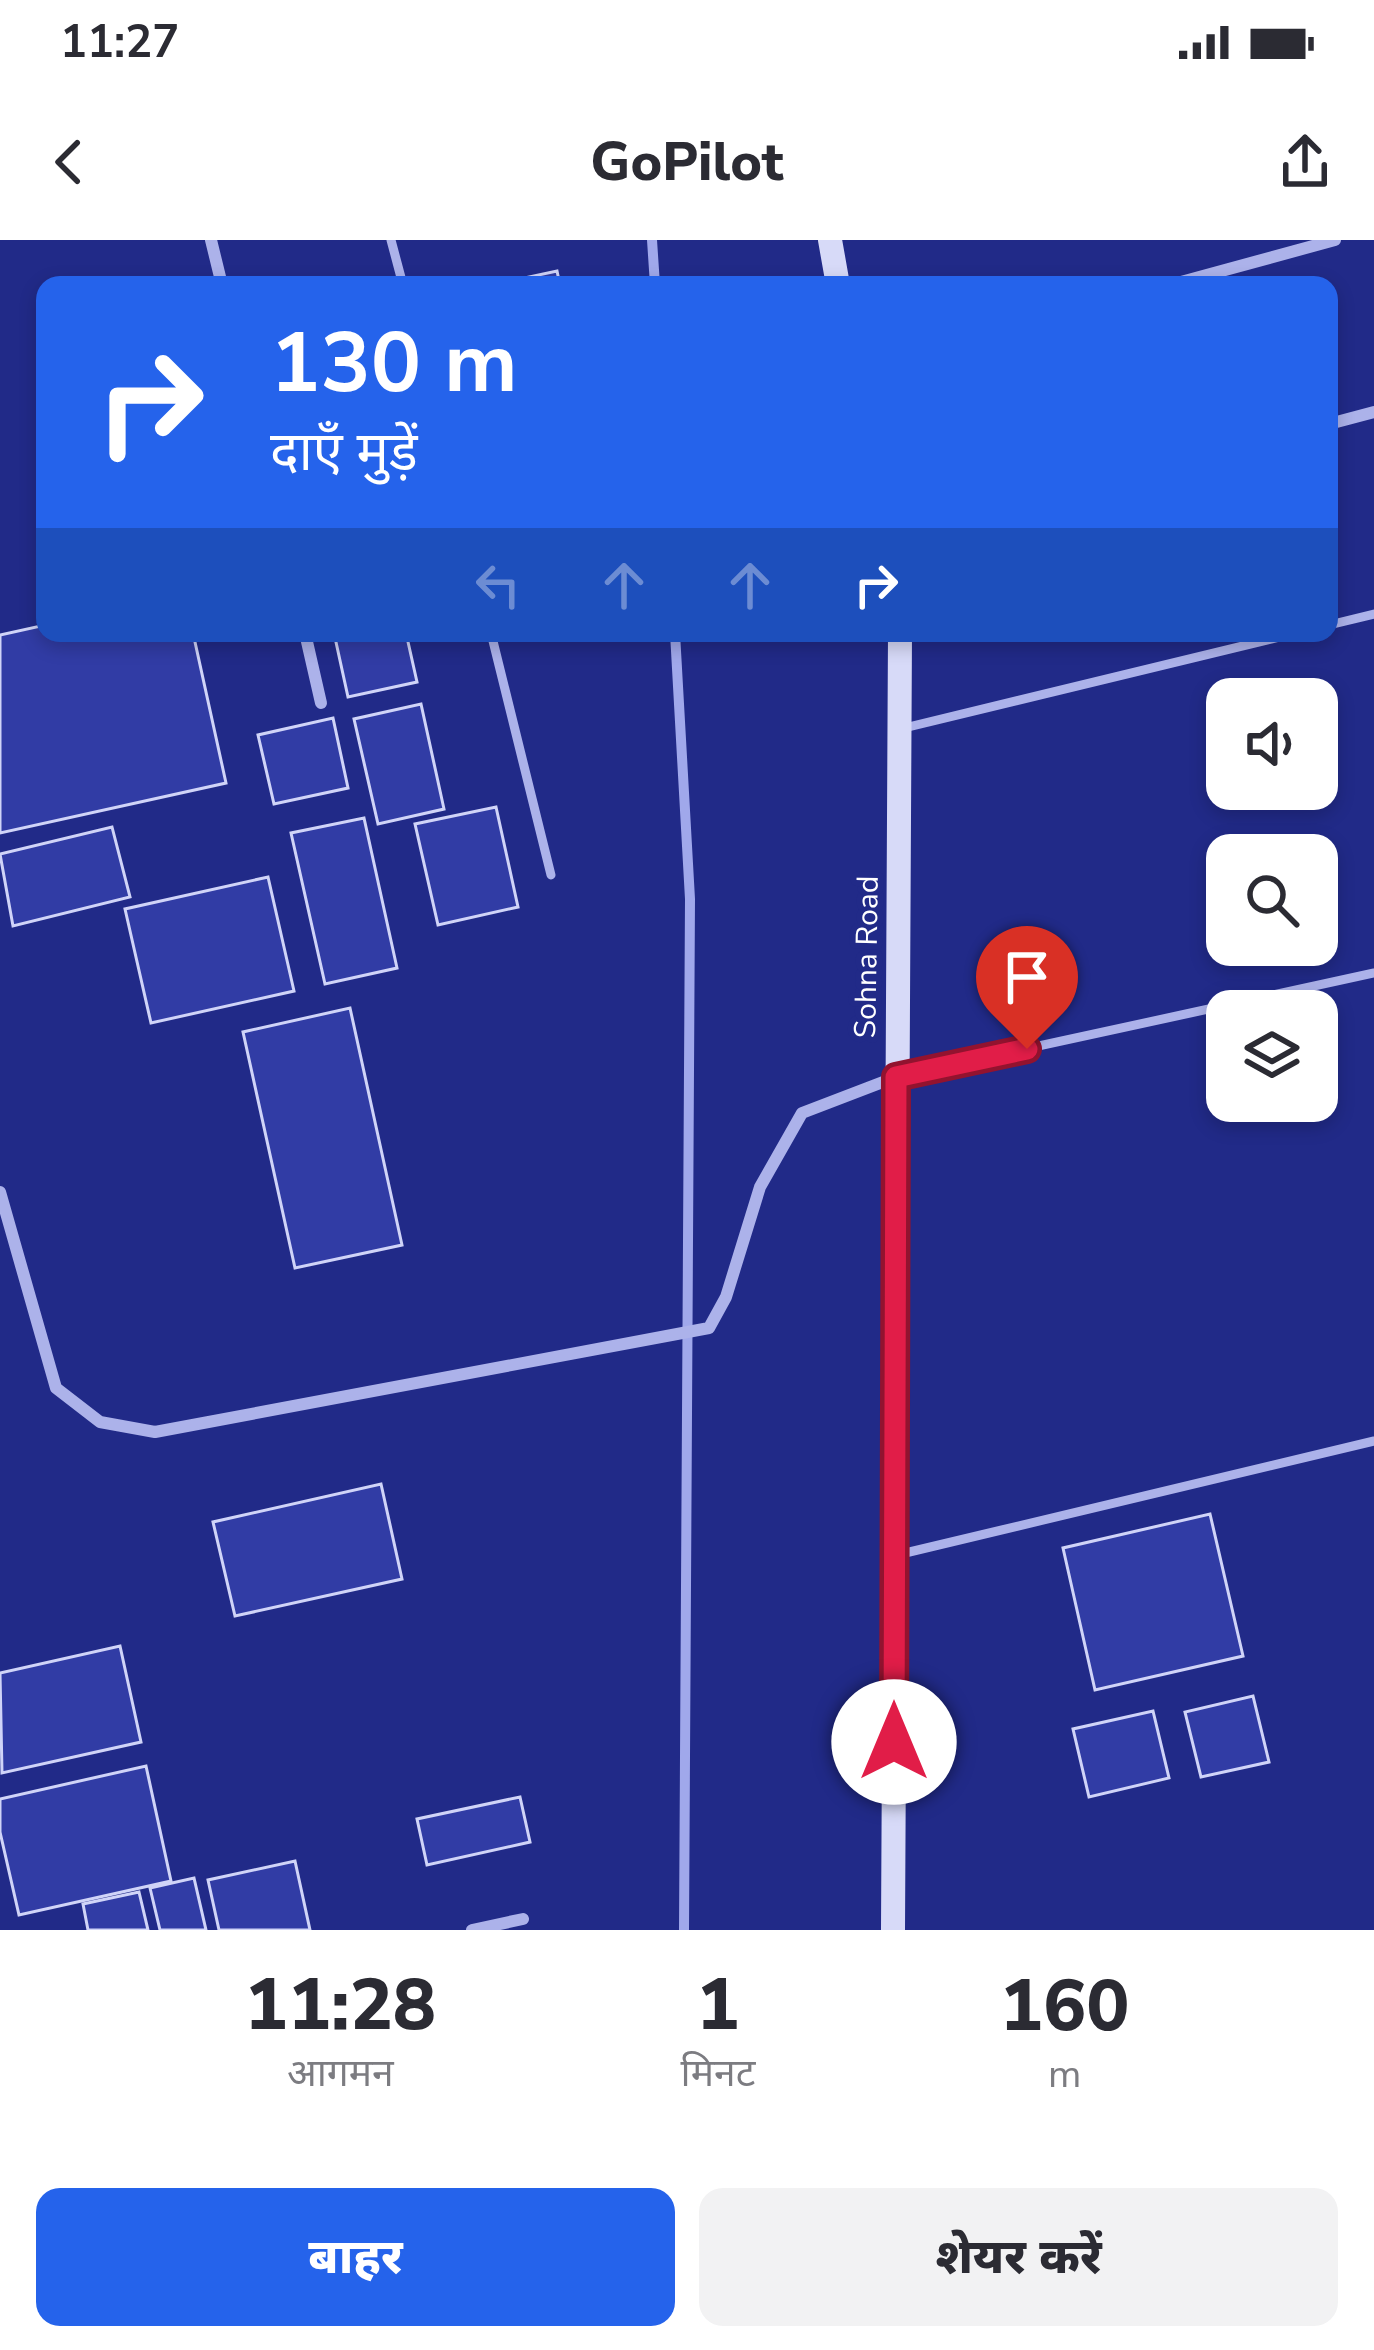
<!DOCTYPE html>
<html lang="hi">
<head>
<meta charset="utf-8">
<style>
  body { margin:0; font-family:"Nunito Sans","Noto Sans Devanagari",sans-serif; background:#f2f2f3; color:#2b2b33; height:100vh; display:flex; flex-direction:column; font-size:45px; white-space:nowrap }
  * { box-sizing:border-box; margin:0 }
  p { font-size:39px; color:#7c7c81 }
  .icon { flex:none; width:66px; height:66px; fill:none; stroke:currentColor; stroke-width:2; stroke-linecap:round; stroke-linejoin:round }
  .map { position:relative; height:1690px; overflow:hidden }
  .details { display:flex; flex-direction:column; background:#fff; flex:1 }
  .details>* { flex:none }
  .banner { position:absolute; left:36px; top:36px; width:1302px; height:366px; border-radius:24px; box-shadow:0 6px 18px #0003; background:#2563eb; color:#fff; overflow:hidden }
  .fabs { position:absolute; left:1206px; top:438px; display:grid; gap:24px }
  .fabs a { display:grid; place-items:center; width:132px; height:132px; border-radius:24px; background:#fff; box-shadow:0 6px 18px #0003; font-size:60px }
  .pin { position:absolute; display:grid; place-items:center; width:102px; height:102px; color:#fff; margin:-123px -51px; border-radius:50% 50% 50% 0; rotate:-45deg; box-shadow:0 0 12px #0007 }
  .pin .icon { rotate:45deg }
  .me { position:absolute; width:132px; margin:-66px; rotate:0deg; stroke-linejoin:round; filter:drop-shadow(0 0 9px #0008) }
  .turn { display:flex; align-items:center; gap:42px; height:252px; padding:0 36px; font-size:54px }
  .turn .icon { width:156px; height:156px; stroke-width:2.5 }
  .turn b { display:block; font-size:84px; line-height:102px }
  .lanes { display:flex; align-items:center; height:114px; padding:0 36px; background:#0003; justify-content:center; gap:60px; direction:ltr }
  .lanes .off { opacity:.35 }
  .eta { display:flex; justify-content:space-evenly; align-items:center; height:204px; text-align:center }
  .eta b { font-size:72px; font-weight:800; line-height:84px }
  .action { display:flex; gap:24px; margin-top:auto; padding:24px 36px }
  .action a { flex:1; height:138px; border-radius:24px; background:#2563eb; color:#fff; font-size:48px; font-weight:800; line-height:138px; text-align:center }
  .action a+a { background:#f2f2f3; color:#2b2b33 }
  .status { display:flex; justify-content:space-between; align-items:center; height:84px; padding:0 60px; background:#fff; direction:ltr }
  .status svg { height:33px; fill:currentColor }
  header { display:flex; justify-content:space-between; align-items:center; height:156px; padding:0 36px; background:#fff; font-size:54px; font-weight:800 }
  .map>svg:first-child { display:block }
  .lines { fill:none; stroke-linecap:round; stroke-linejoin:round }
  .stream { stroke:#a0a8eb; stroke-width:10 }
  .building { fill:#313ca5; stroke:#d0d4f8; stroke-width:3 }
  .lane { stroke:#acb2ea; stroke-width:9 }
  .street { stroke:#acb2ea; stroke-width:12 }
  .secondary { stroke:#d7daf8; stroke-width:24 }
  .route-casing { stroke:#92132f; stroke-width:30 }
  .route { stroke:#e11d48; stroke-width:21 }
  .labels { text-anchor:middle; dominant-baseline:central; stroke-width:12; stroke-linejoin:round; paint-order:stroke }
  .street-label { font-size:30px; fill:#fff; stroke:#212a88 }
</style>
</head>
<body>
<div class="status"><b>11:27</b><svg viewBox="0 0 49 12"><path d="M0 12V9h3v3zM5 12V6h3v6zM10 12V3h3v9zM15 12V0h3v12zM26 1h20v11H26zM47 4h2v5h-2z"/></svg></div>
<header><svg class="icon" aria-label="back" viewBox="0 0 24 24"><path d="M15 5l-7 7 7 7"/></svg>GoPilot<svg class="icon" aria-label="share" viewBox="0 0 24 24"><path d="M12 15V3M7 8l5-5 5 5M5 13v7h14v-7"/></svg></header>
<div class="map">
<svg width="1374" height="1690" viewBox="0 0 1374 1690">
  <rect width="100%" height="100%" fill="#212a88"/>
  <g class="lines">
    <g class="stream">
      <path d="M652,0L655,45"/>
      <path d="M675,393L690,659L684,1690"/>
    </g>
  </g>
  <g class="building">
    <path d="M557,31L560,45H492Z"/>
    <path d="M45,385V393H193L226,543L0,593V395Z"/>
    <path d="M334,393H406L417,442L348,457Z"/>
    <path d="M421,464L444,569L378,584L354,479Z"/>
    <path d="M333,478L348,548L274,564L258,495Z"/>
    <path d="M496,567L518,667L438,685L415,584Z"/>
    <path d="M364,578L397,728L325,744L291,593Z"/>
    <path d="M112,587L130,657L13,686L0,614Z"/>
    <path d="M268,637L294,751L151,783L125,669Z"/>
    <path d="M350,768L402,1005L295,1028L243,792Z"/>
    <path d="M381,1244L402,1339L235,1376L213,1282Z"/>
    <path d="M1210,1274L1243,1416L1095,1450L1063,1308Z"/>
    <path d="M120,1406L141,1502L2,1533L0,1433Z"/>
    <path d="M1253,1456L1269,1522L1201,1537L1185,1472Z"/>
    <path d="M1153,1471L1169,1538L1089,1557L1073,1489Z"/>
    <path d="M146,1526L171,1641L19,1675L0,1592V1559Z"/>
    <path d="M520,1557L530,1602L427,1625L417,1579Z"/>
    <path d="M295,1621L310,1690H219L208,1640Z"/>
    <path d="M194,1638L206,1690H160L150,1648Z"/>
    <path d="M139,1652L148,1690H88L83,1664Z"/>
  </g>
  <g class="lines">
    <g class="lane">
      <path d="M391,0L403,45"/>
      <path d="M1329,385L1374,374"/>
      <path d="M491,393L551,635"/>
      <path d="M900,489L1296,393"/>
      <path d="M901,836L1374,733"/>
      <path d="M901,1314L1374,1201"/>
    </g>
    <g class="street">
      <path d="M211,0L222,45"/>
      <path d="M1170,45L1335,0"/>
      <path d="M1329,184L1374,172"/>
      <path d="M305,393L321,463"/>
      <path d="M0,952L56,1148L100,1182L155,1192L709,1088L726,1057L760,947L802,873L896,837"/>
      <path d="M472,1690L523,1679"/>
    </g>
    <g class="secondary">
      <path d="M830,0L838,45"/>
      <path d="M893,1690L900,393"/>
    </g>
  </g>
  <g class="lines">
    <defs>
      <path id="route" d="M894,1502L896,837L1027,809"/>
    </defs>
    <use href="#route" class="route-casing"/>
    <use href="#route" class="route"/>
  </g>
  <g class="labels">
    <g class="street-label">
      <text transform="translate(867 717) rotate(-89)">Sohna Road</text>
    </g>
  </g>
</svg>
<div class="fabs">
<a><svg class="icon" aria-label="sound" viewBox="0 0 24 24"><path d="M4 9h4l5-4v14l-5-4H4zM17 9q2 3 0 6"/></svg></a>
<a><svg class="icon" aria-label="search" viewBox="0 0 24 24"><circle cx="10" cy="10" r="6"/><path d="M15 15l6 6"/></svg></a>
<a><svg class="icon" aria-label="layers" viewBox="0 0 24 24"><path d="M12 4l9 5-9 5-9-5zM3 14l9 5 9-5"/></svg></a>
</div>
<div class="pin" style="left:1027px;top:809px;background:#d93025"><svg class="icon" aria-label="arrive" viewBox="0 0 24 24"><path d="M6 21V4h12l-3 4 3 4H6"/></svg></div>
<svg class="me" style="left:894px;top:1502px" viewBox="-20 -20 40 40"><circle r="19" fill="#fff"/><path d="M0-13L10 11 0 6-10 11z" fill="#e11d48"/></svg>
<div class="banner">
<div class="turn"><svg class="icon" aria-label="right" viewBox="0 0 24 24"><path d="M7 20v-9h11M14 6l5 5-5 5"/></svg><div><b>130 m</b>दाएँ मुड़ें</div></div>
<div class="lanes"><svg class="icon off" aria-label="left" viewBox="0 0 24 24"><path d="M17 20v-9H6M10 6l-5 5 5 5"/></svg><svg class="icon off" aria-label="ahead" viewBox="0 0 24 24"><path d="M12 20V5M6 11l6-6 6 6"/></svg><svg class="icon off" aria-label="ahead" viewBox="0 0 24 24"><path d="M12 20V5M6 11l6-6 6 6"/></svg><svg class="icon" aria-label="right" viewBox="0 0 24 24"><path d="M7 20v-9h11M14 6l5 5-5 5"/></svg></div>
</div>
</div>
<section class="details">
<div class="eta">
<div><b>11:28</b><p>आगमन</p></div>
<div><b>1</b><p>मिनट</p></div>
<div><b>160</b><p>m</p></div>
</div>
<div class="action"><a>बाहर</a><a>शेयर करें</a></div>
</section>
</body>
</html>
